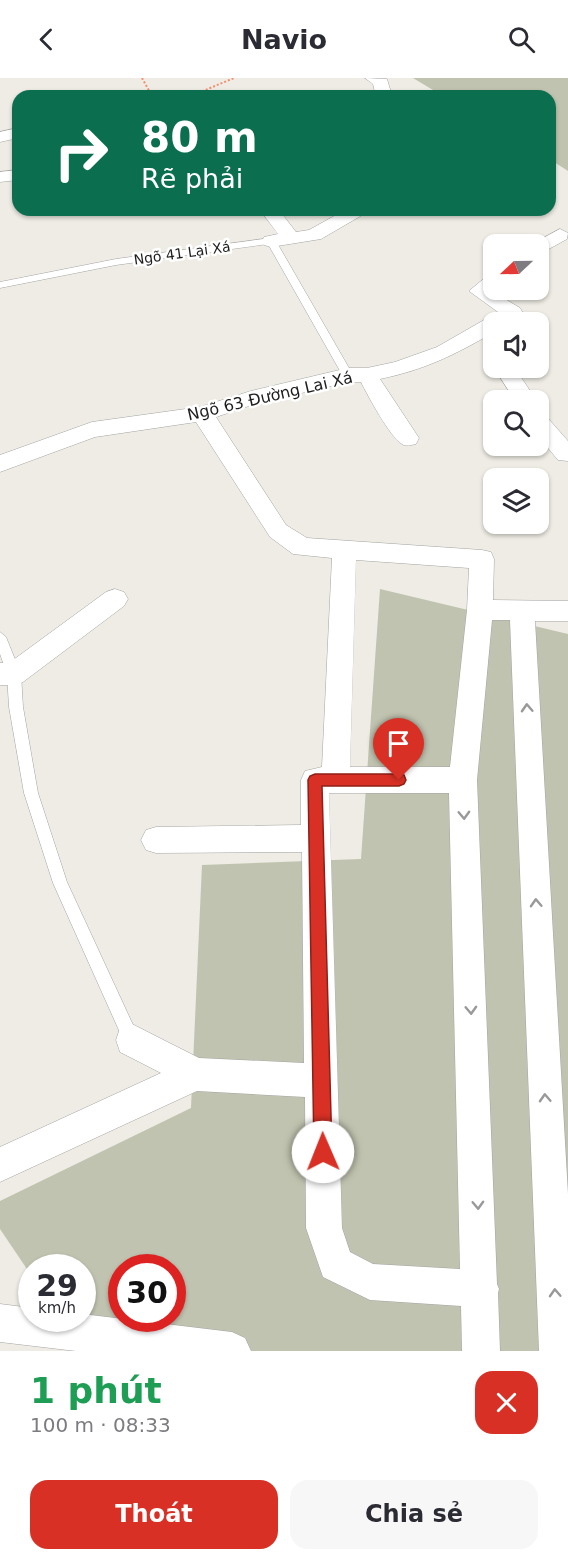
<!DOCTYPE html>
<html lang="vi">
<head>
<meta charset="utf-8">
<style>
  body { margin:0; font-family:"DejaVu Sans",sans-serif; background:#f7f7f7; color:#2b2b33; height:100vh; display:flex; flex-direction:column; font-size:22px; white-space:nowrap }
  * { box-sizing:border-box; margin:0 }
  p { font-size:20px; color:#7c7c81 }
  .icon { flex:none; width:33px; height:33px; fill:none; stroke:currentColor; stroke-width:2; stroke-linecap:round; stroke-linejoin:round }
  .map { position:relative; height:1273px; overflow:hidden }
  .details { display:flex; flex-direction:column; background:#fff; flex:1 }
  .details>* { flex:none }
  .banner { position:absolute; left:12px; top:12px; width:544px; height:126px; border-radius:18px; box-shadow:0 2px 4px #0004; background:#0b6e4f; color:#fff; overflow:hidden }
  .needle { width:39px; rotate:248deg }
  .buttons { position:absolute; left:483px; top:156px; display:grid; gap:12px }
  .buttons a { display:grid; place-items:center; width:66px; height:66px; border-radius:12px; background:#fff; box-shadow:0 2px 4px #0004; font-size:30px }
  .speed { position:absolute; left:18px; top:1176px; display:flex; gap:12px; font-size:30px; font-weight:700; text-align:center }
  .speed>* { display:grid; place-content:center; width:78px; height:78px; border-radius:50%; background:#fff; box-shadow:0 2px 4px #0004; line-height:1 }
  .speed small { font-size:15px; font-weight:400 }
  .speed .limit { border:9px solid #d22; background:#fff; color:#111 }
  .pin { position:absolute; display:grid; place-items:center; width:51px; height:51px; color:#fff; margin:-62px -26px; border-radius:50% 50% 50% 0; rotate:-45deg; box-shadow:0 0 6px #0007 }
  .pin .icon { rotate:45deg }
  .me { position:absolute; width:66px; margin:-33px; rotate:359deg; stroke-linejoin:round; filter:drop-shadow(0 0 4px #0008) }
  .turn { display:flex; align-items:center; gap:21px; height:126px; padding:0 30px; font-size:27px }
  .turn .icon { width:78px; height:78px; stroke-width:2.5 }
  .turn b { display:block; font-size:42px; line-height:51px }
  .round { display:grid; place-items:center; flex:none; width:63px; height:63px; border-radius:18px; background:#f7f7f7 }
  .head { display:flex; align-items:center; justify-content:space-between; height:102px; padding:0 30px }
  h1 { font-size:36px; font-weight:600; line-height:45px; color:#1e9e55 }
  .button { display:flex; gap:12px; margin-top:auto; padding:12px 30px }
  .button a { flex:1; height:69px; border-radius:18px; background:#d93025; color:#fff; font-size:24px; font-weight:600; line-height:69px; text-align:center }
  .button a+a { background:#f7f7f7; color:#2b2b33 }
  header { display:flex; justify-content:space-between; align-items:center; height:78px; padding:0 30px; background:#fff; font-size:27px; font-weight:600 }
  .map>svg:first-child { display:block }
  .construction { fill:#c0c3af; fill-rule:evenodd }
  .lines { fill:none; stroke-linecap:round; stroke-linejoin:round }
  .lane-casing { stroke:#a4a4a4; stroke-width:1 }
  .street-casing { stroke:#a4a4a4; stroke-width:1 }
  .path { stroke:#f68d6d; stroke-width:2; stroke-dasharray:2 2; stroke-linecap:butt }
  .lane { fill:#fff; fill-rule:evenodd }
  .street { fill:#fff; fill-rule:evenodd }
  .oneway { stroke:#999 }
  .route { fill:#d93025; stroke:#8d1f18; stroke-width:1.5 }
  .labels { text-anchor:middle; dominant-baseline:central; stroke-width:5; stroke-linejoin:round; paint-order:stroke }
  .far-street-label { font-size:14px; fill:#1d1d1d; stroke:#fff }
  .street-label { font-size:16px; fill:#1d1d1d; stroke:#fff }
</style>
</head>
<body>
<header><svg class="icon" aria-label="back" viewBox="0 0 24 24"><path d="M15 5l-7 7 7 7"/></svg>Navio<svg class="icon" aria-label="search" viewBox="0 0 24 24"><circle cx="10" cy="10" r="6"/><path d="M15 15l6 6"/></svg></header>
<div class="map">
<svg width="568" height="1273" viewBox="0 0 568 1273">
  <rect width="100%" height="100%" fill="#eeece4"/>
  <g class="construction">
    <path d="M413,0H568V93L551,82L550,18H443Z"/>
    <path d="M380,511L568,556V1273H82V1190H32L31,1197L0,1151V1123L191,1030L202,787L361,781ZM122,1190H172V1240H122Z"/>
  </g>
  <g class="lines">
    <defs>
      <g id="lane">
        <path d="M271,160L276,163L353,297L352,300H344L268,166L116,187L0,210V204L116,181Z"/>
        <path d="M0,554L6,559L21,596L23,629L38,715L67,804L140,962L138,968L132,970L126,968L53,805L24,715L9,629L7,596L0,576Z"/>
      </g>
      <g id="street">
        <path d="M365,0L387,1L392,18H376L373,6Z"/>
        <path d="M18,50V60L0,64V54Z"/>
        <path d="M18,92V102L0,104V94Z"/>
        <path d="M260,132H279L296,154L309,152L345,132H367L364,136L321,161L271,169L264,167L262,163L264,159L278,156Z"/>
        <path d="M560,151L568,155L567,161L538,177V166H532Z"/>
        <path d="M494,196L492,213L520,230L523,235C516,246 505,244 494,244V254C455,277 424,292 380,301L419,360L416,366C411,367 406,369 402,366C390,359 368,318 361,304H348L255,326L216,339L286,447L307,460L482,472L491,474L494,481L493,522L568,523V543H535L568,1116V1273H539L510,542H492L477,702L497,1206L499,1211L498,1215L500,1273H462L461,1228L370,1222L323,1199L306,1150L305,1019L197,1013L0,1104V1069L161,995L120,974L116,962L120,950L132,946L199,980L304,985L302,774L156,775L146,772L141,762L146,752L156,749L301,747V702L305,693L322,689L332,480L293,476L270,459L196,344L95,359L0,394V377L92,344L200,329L251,313L348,290H367L395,284L437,269L498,234L469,213L487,198ZM356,482L469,490L467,532L450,689H350ZM329,715H449L460,1191L373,1186L350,1174L342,1150Z"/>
        <path d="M494,290H515L536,322H515Z"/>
        <path d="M538,335L546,338L568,363V383L558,382L538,358Z"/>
        <path d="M115,511L124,514L128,521L124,528L23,604L14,607H0V585H9L106,514Z"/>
        <path d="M0,1226L32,1230V1240H82V1236L232,1254L245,1260L251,1273H76L0,1264Z"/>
      </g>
    </defs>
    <use href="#lane" class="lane-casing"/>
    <use href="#street" class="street-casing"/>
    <g class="path">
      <path d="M142,0L152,18"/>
      <path d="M191,18L234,0"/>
    </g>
    <use href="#lane" class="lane"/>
    <use href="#street" class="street"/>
  </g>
  <defs><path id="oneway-chevron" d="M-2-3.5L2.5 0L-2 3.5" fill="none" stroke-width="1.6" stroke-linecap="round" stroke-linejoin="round" transform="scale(1.5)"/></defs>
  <g class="oneway">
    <use href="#oneway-chevron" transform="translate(527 630) rotate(-93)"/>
    <use href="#oneway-chevron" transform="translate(464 737) rotate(88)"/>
    <use href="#oneway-chevron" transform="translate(536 825) rotate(-93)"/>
    <use href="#oneway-chevron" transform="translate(471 932) rotate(88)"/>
    <use href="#oneway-chevron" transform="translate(545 1020) rotate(-93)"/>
    <use href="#oneway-chevron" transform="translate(478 1127) rotate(88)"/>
    <use href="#oneway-chevron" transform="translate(555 1215) rotate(-93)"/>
  </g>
  <path class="route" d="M315,696H399L404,697L406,702L404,706L399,708H322L332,1074L329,1081L323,1083L317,1081L314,1074L308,702L310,698Z"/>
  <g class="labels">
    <g class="far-street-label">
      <text transform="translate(182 175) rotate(-8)">Ngõ 41 Lại Xá</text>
    </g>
    <g class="street-label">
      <text transform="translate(270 318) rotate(-13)">Ngõ 63 Đường Lai Xá</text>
    </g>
  </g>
</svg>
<div class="buttons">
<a><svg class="needle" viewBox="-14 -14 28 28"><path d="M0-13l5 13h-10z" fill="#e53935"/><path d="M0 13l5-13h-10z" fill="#7c7c81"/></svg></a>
<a><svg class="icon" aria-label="sound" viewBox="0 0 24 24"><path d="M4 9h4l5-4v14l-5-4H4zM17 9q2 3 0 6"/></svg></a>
<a><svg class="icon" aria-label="search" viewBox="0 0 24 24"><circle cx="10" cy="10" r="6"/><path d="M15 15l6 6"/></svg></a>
<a><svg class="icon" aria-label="layers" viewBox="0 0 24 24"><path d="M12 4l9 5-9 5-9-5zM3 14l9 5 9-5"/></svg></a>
</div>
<div class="speed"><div>29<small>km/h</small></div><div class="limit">30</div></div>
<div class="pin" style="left:399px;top:702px;background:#d93025"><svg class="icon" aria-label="arrive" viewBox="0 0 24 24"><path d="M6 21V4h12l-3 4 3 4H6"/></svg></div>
<svg class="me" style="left:323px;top:1074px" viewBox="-20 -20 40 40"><circle r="19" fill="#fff"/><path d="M0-13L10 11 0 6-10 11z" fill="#d93025"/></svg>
<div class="banner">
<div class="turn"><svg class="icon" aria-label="right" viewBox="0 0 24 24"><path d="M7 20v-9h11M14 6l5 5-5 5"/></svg><div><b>80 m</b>Rẽ phải</div></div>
</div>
</div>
<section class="details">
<div class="head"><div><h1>1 phút</h1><p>100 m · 08:33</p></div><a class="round" style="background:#d93025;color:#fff"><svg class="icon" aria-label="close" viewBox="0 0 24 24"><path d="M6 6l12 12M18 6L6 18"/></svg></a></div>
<div class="button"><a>Thoát</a><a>Chia sẻ</a></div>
</section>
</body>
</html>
